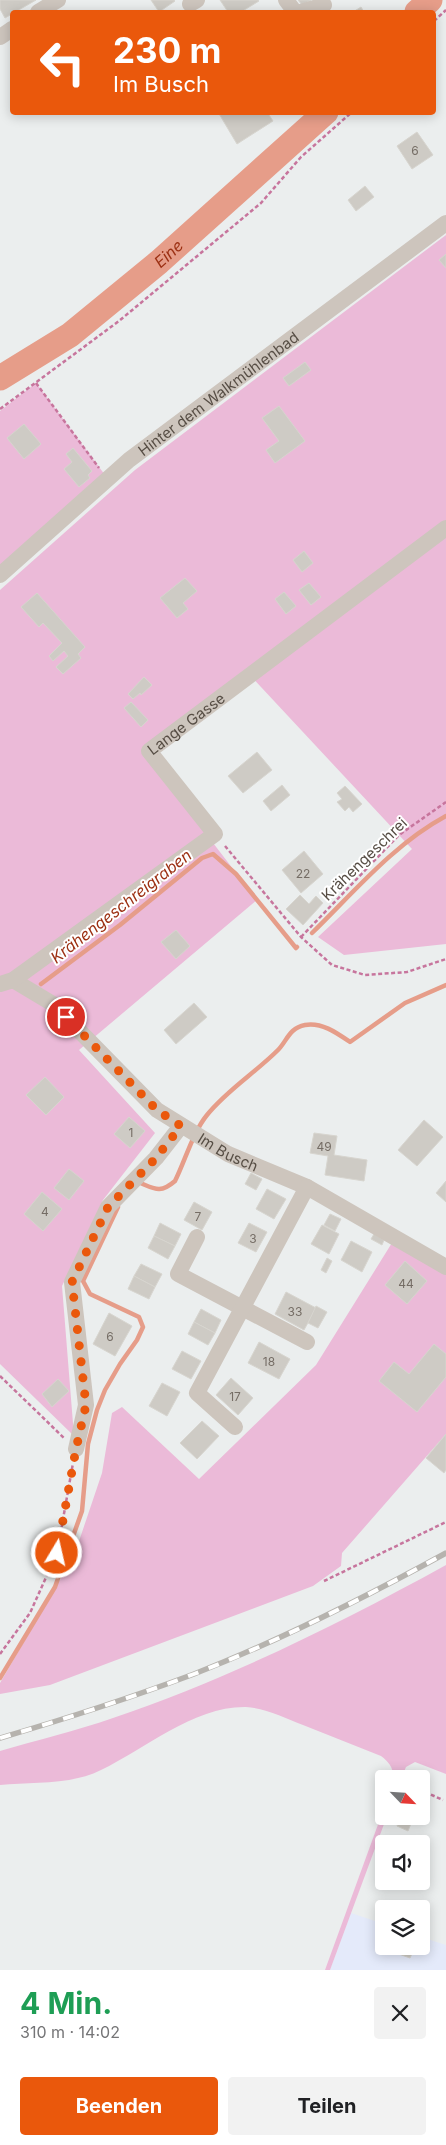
<!DOCTYPE html>
<html lang="de">
<head>
<meta charset="utf-8">
<style>
  body { margin:0; font-family:Inter,sans-serif; background:#f2f2f2; color:#202124; height:100vh; display:flex; flex-direction:column; font-size:19px; white-space:nowrap }
  * { box-sizing:border-box; margin:0 }
  p { font-size:16px; color:#757577 }
  .icon { flex:none; width:28px; height:28px; fill:none; stroke:currentColor; stroke-width:2; stroke-linecap:round; stroke-linejoin:round }
  .map { position:relative; height:1970px; overflow:hidden }
  .sheet { display:flex; flex-direction:column; background:#fff; flex:1 }
  .sheet>* { flex:none }
  .banner { position:absolute; left:10px; top:10px; width:426px; height:105px; border-radius:5px; box-shadow:0 2px 12px #0003; background:#ea580c; color:#fff; overflow:hidden }
  .needle { width:32px; rotate:115deg }
  .controls { position:absolute; left:375px; top:1770px; display:grid; gap:10px }
  .controls a { display:grid; place-items:center; width:55px; height:55px; border-radius:5px; background:#fff; box-shadow:0 2px 12px #0003; font-size:25px }
  .pin { position:absolute; display:grid; place-items:center; width:42px; height:42px; color:#fff; margin:-21px; border:2px solid #fff; border-radius:50%; box-shadow:0 1px 5px #0007 }
  .me { position:absolute; width:55px; margin:-28px; rotate:9deg; stroke-linejoin:round; filter:drop-shadow(0 0 4px #0008) }
  .turn { display:flex; align-items:center; gap:18px; height:105px; padding:0 20px; font-size:22px }
  .turn .icon { width:65px; height:65px; stroke-width:2.5 }
  .turn b { display:block; font-size:35px; line-height:42px }
  .round { display:grid; place-items:center; flex:none; width:52px; height:52px; border-radius:5px; background:#f2f2f2 }
  .summary { display:flex; align-items:center; justify-content:space-between; height:85px; padding:0 20px }
  h1 { font-size:30px; font-weight:700; line-height:38px; color:#1e9e55 }
  .primary-button { display:flex; gap:10px; margin-top:auto; padding:10px 20px }
  .primary-button a { flex:1; height:58px; border-radius:5px; background:#ea580c; color:#fff; font-size:20px; font-weight:700; line-height:58px; text-align:center }
  .primary-button a+a { background:#f2f2f2; color:#202124 }
  .map>svg:first-child { display:block }
  .commercial { fill:#e4eafa }
  .green { fill:#ebbad8 }
  .lines { fill:none; stroke-linecap:round; stroke-linejoin:round }
  .stream { stroke:#e69d89; stroke-width:4.5 }
  .river { stroke:#e69d89; stroke-width:25 }
  .building { fill:#cecbc5; stroke:#d7d5cf }
  .path { stroke:#c7759d; stroke-width:2.5; stroke-dasharray:4 2.5; stroke-linecap:butt }
  .street { stroke:#cdc5bd; stroke-width:16 }
  .rail-casing { stroke:#b6b3ae; stroke-width:5.5 }
  .rail { stroke:#fff; stroke-width:4; stroke-dasharray:11; stroke-linecap:butt }
  .route { stroke:#ea580c; stroke-width:9; stroke-dasharray:0 16.2 }
  .labels { text-anchor:middle; dominant-baseline:central; stroke-width:4; stroke-linejoin:round; paint-order:stroke }
  .number-label { font-size:12px; fill:#756d65 }
  .street-label { font-size:15px; fill:#574e45; stroke:#fff }
  .water-label { font-size:16px; font-style:italic; fill:#9c3013; stroke:#fff }
</style>
</head>
<body>
<div class="map">
<svg width="446" height="1970" viewBox="0 0 446 1970">
  <rect width="100%" height="100%" fill="#ebeeee"/>
  <path class="commercial" d="M351,1913L384,1924V1946H421V1937L446,1945V1970H330Z"/>
  <g class="green">
    <path d="M446,235V944L344,955L318,937L412,849L247,672L143,752L257,900L79,1050L155,1133L103,1200L62,1286L74,1436L0,1364V590L135,470Z"/>
    <path d="M36,383L108,479L0,575V411Z"/>
    <path d="M395,1238L446,1273V1434L342,1553L341,1566L313,1586L50,1685L0,1694V1683L74,1556L102,1473L112,1413L122,1407L199,1479L316,1365Z"/>
    <path d="M446,1565V1774L415,1762L406,1767L401,1779H393C394,1768 389,1762 381,1756C355,1746 329,1735 303,1725C285,1718 265,1708 246,1707C194,1706 145,1749 101,1770C72,1785 32,1782 0,1785V1751C37,1740 76,1731 113,1718C228,1679 339,1624 446,1565Z"/>
    <path d="M384,1808V1816H387L330,1970H325Z"/>
  </g>
  <g class="lines">
    <g class="stream">
      <path d="M312,933C354,892 394,844 446,816"/>
      <path d="M41,984L120,925L202,858L213,854L236,874L296,948L297,947"/>
      <path d="M138,1182C155,1189 160,1194 175,1181C185,1161 193,1132 207,1115C227,1090 255,1073 278,1050C287,1041 289,1028 305,1025C322,1022 337,1033 350,1042L405,1003L446,985"/>
      <path d="M0,1678L55,1587L82,1511L88,1444L97,1410L105,1390L120,1364L137,1340L143,1327L139,1317L90,1294L83,1281L118,1207"/>
    </g>
    <g class="river">
      <path d="M417,12L430,0"/>
      <path id="s1" d="M0,378L70,335L159,262L326,112"/>
    </g>
  </g>
  <g class="building">
    <path d="M0,0H36L5,18L0,9Z"/>
    <path d="M151,0H174L175,1L159,12Z"/>
    <path d="M220,0H258L259,1L241,12H228Z"/>
    <path d="M298,0H311L302,5Z"/>
    <path d="M361,7L364,12H353Z"/>
    <path d="M218,112H267L273,121L237,144Z"/>
    <path d="M417,132L433,155L412,169L397,146Z"/>
    <path d="M365,186L374,197L356,211L348,200Z"/>
    <path d="M446,254V268L439,260Z"/>
    <path d="M305,362L311,370L289,386L283,378Z"/>
    <path d="M279,406L305,441L275,463L266,450L279,441L262,418Z"/>
    <path d="M24,424L41,444L24,459L7,438Z"/>
    <path d="M73,448L92,471L88,475L90,478L79,487L64,469L72,462L66,454Z"/>
    <path d="M304,551L313,563L302,572L293,560Z"/>
    <path d="M185,578L197,591L183,603L188,609L177,618L160,598Z"/>
    <path d="M309,583L321,597L311,605L299,590Z"/>
    <path d="M284,592L296,606L286,614L275,599Z"/>
    <path d="M37,593L85,647L78,654L81,658L63,674L56,667L68,656L64,651L53,661L49,656L62,643L43,623L39,627L21,607Z"/>
    <path d="M144,677L152,685L141,695L140,693L133,699L128,694Z"/>
    <path d="M131,702L148,720L141,727L124,708Z"/>
    <path d="M257,752L272,770L243,793L228,776Z"/>
    <path d="M282,785L290,795L271,811L263,801Z"/>
    <path d="M345,786L362,804L353,812L349,807L345,811L337,802L342,799L337,793Z"/>
    <path d="M304,851L323,874L301,893L282,870Z"/>
    <path d="M300,895L309,904L316,896L323,903L303,925L286,909Z"/>
    <path d="M176,930L190,946L176,959L161,942Z"/>
    <path d="M194,1003L207,1017L176,1044L164,1030Z"/>
    <path d="M45,1077L64,1097L46,1115L26,1095Z"/>
    <path d="M129,1117L145,1131L130,1148L114,1134Z"/>
    <path d="M424,1120L443,1137L417,1166L398,1150Z"/>
    <path d="M314,1133L337,1136L334,1155L367,1160L364,1181L325,1175L328,1156L310,1153Z"/>
    <path d="M69,1169L84,1181L69,1200L54,1188Z"/>
    <path d="M251,1173L262,1179L256,1190L245,1184Z"/>
    <path d="M446,1181V1202L436,1193Z"/>
    <path d="M267,1189L286,1199L274,1219L256,1209Z"/>
    <path d="M42,1192L62,1209L43,1231L24,1214Z"/>
    <path d="M194,1202L212,1212L202,1230L184,1220Z"/>
    <path d="M330,1214L341,1219L335,1231L324,1225Z"/>
    <path d="M160,1223L181,1234L175,1246L154,1236Z"/>
    <path d="M249,1223L267,1232L256,1252L238,1243Z"/>
    <path d="M322,1225L339,1234L329,1254L311,1244Z"/>
    <path d="M374,1234L384,1240L382,1245L371,1239Z"/>
    <path d="M154,1236L175,1246L168,1259L148,1248Z"/>
    <path d="M351,1241L372,1252L362,1272L341,1260Z"/>
    <path d="M327,1258L332,1261L326,1273L321,1270Z"/>
    <path d="M405,1261L427,1281L407,1304L385,1285Z"/>
    <path d="M141,1264L162,1274L155,1287L134,1276Z"/>
    <path d="M134,1276L155,1287L149,1299L128,1289Z"/>
    <path d="M286,1292L316,1308L304,1330L275,1314Z"/>
    <path d="M316,1306L327,1312L318,1328L308,1323Z"/>
    <path d="M201,1309L221,1320L215,1333L194,1322Z"/>
    <path d="M109,1313L132,1326L115,1356L93,1344Z"/>
    <path d="M194,1322L215,1333L208,1345L188,1334Z"/>
    <path d="M259,1342L290,1359L279,1379L248,1363Z"/>
    <path d="M434,1344L446,1354V1377L417,1412L379,1381L394,1362L409,1374Z"/>
    <path d="M182,1351L201,1361L191,1379L172,1369Z"/>
    <path d="M231,1378L253,1398L238,1415L216,1395Z"/>
    <path d="M58,1379L69,1391L52,1407L42,1394Z"/>
    <path d="M162,1383L180,1392L167,1416L149,1406Z"/>
    <path d="M202,1421L219,1436L197,1459L180,1443Z"/>
    <path d="M446,1434V1470L444,1473L426,1458Z"/>
    <path d="M416,1775L427,1779L421,1796V1779H414Z"/>
    <path d="M401,1816H414L408,1831L397,1826Z"/>
    <path d="M398,1946L415,1947L410,1958L396,1953Z"/>
  </g>
  <g class="lines">
    <g class="path">
      <path d="M434,21L446,10"/>
      <path d="M36,383L99,468"/>
      <path d="M0,409L119,321L261,203L301,157L352,112"/>
      <path d="M225,846L301,937L332,965L365,975L407,972L446,959"/>
      <path d="M301,937L399,835L446,802"/>
      <path d="M0,1376L64,1438"/>
      <path d="M324,1581L446,1522"/>
      <path d="M0,1654L30,1613L57,1553L73,1463"/>
      <path d="M425,1792L443,1800"/>
    </g>
    <g class="street">
      <path d="M286,0L295,12"/>
      <path d="M190,4L197,0"/>
      <path d="M38,12L58,0"/>
      <path d="M301,12L324,5"/>
      <path d="M0,37L12,29"/>
      <path id="s2" d="M0,575L129,460L446,223"/>
      <path id="s3" d="M13,980L53,1004L157,1110L228,1154L307,1187L446,1267"/>
      <path id="s4" d="M0,984L13,980L215,834L149,751L446,528"/>
      <path d="M197,1237L178,1274L307,1342"/>
      <path d="M235,1427L197,1393L307,1187"/>
      <path d="M76,1449L86,1405L72,1282L108,1207L156,1158L181,1126"/>
    </g>
    <defs>
      <path id="rail" d="M0,1738C65,1719 130,1698 194,1674C281,1640 364,1598 446,1553"/>
    </defs>
    <use href="#rail" class="rail-casing"/>
    <use href="#rail" class="rail"/>
  </g>
  <g class="lines">
    <path class="route" d="M57,1553L76,1449L86,1405L72,1282L108,1207L156,1158L181,1126L157,1110L66,1017"/>
  </g>
  <g class="labels">
    <g class="number-label">
      <text x="415" y="150">6</text>
      <text x="303" y="873">22</text>
      <text x="131" y="1132">1</text>
      <text x="324" y="1146">49</text>
      <text x="45" y="1211">4</text>
      <text x="198" y="1216">7</text>
      <text x="253" y="1238">3</text>
      <text x="406" y="1283">44</text>
      <text x="295" y="1311">33</text>
      <text x="110" y="1336">6</text>
      <text x="269" y="1361">18</text>
      <text x="235" y="1396">17</text>
    </g>
    <g class="street-label">
      <text stroke="none"><textPath href="#s2" startOffset="284">Hinter dem Walkmühlenbad</textPath></text>
      <text stroke="none"><textPath href="#s4" startOffset="415">Lange Gasse</textPath></text>
      <text transform="translate(364 859) rotate(-44)">Krähengeschrei</text>
      <text stroke="none"><textPath href="#s3" startOffset="278">Im Busch</textPath></text>
    </g>
    <g class="water-label">
      <text stroke="none"><textPath href="#s1" startOffset="210">Eine</textPath></text>
      <text transform="translate(121 906) rotate(-38)">Krähengeschreigraben</text>
    </g>
  </g>
</svg>
<div class="controls">
<a><svg class="needle" viewBox="-14 -14 28 28"><path d="M0-13l5 13h-10z" fill="#e53935"/><path d="M0 13l5-13h-10z" fill="#757577"/></svg></a>
<a><svg class="icon" aria-label="sound" viewBox="0 0 24 24"><path d="M4 9h4l5-4v14l-5-4H4zM17 9q2 3 0 6"/></svg></a>
<a><svg class="icon" aria-label="layers" viewBox="0 0 24 24"><path d="M12 4l9 5-9 5-9-5zM3 14l9 5 9-5"/></svg></a>
</div>
<div class="pin" style="left:66px;top:1017px;background:#d93025"><svg class="icon" aria-label="arrive" viewBox="0 0 24 24"><path d="M6 21V4h12l-3 4 3 4H6"/></svg></div>
<svg class="me" style="left:57px;top:1553px" viewBox="-20 -20 40 40"><circle r="17" fill="#ea580c" stroke="#fff" stroke-width="3"/><path d="M0-11L8 9 0 5-8 9z" fill="#fff"/></svg>
<div class="banner">
<div class="turn"><svg class="icon" aria-label="left" viewBox="0 0 24 24"><path d="M17 20v-9H6M10 6l-5 5 5 5"/></svg><div><b>230 m</b>Im Busch</div></div>
</div>
</div>
<section class="sheet">
<div class="summary"><div><h1>4 Min.</h1><p>310 m · 14:02</p></div><a class="round"><svg class="icon" aria-label="close" viewBox="0 0 24 24"><path d="M6 6l12 12M18 6L6 18"/></svg></a></div>
<div class="primary-button"><a>Beenden</a><a>Teilen</a></div>
</section>
</body>
</html>
